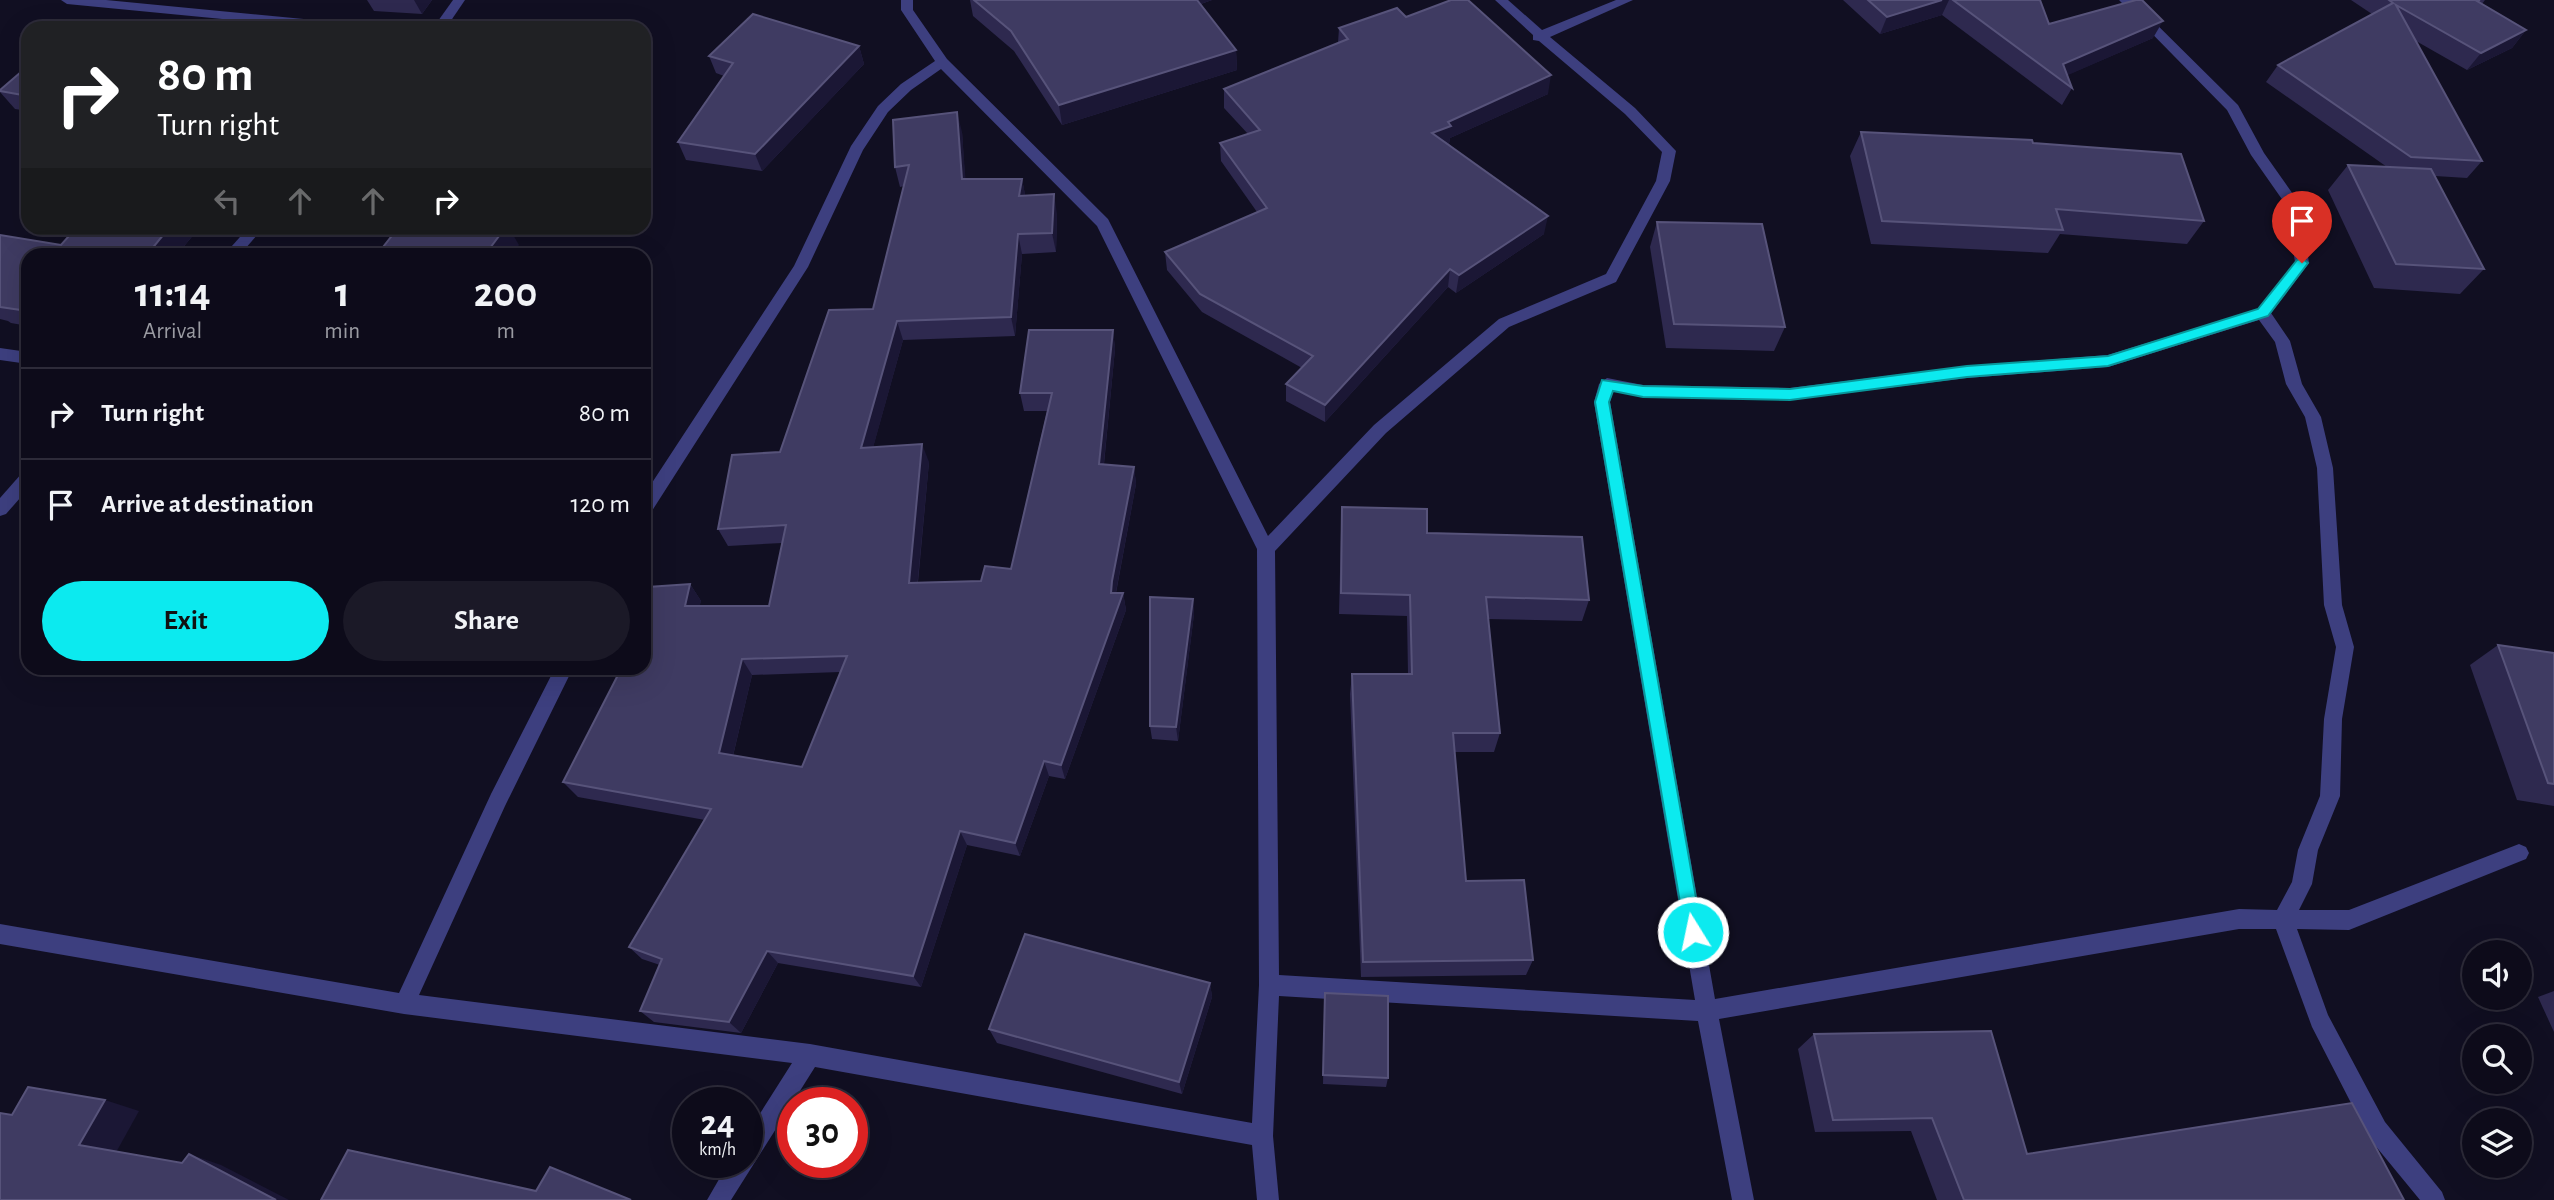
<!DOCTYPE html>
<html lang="en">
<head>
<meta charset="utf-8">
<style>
  body { margin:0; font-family:"Alegreya Sans",sans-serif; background:#1b1927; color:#f1f3f6; height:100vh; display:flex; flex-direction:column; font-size:26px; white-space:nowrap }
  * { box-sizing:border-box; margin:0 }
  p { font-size:23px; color:#9a9ba2 }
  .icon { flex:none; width:38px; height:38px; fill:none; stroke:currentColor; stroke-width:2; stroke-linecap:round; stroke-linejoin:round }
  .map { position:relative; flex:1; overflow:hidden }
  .sheet { position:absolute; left:21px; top:248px; width:630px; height:427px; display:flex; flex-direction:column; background:#0d0b1a; border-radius:21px; box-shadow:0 7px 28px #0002,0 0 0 2px #2d2b39 }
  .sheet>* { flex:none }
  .hud { position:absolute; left:21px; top:21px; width:630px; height:214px; border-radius:21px; box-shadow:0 7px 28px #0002,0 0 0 2px #2d2b39; background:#202124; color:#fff; overflow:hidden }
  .controls { position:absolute; left:2462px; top:940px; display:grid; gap:14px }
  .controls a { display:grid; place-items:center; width:70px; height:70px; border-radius:50%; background:#0d0b1a; box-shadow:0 7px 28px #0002,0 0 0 2px #2d2b39; font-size:35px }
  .speed { position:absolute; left:672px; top:1087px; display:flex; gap:14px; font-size:35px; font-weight:700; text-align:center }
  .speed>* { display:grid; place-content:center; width:91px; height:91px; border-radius:50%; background:#0d0b1a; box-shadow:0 7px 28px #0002,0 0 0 2px #2d2b39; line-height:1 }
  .speed small { font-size:18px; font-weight:400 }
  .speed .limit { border:10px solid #d22; background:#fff; color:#111 }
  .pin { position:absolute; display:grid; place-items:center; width:60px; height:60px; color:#fff; margin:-72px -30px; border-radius:50% 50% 50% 0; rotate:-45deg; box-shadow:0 0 7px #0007 }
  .pin .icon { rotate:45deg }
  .me { position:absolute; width:77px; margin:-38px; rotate:350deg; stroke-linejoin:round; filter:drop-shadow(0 0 5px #0008) }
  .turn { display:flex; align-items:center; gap:24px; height:147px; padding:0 21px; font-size:32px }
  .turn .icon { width:91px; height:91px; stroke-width:2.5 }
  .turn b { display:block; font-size:49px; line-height:60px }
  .lanes { display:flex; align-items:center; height:66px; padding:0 21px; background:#0003; justify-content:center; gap:35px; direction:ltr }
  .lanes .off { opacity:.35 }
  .eta { display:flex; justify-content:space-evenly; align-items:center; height:119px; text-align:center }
  .eta b { font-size:42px; font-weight:700; line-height:49px }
  .cta { display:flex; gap:14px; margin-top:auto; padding:14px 21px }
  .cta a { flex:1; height:80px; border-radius:42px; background:#0ceaef; color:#111; font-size:28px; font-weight:700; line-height:80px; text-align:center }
  .cta a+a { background:#1b1927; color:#f1f3f6 }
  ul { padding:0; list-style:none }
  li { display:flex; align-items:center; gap:21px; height:91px; padding:0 21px; border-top:2px solid #2d2b39 }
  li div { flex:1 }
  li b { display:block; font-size:26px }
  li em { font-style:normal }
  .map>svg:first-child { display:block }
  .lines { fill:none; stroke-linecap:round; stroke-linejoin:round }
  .minor { fill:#3d3f7f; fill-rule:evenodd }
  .wall { fill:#2e294f; fill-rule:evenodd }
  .shaded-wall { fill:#1b1735 }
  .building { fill:#3f3b62; stroke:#57537a; stroke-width:2; fill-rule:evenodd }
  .route { fill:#0ceaef; stroke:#08989b; stroke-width:2 }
</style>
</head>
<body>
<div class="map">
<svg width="2554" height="1200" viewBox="0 0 2554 1200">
  <rect width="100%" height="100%" fill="#110f22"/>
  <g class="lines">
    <g class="minor">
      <path d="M61,0H106L356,24L362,28H316L67,4Z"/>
      <path d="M453,0H465L446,28H433Z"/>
      <path d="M901,0H913V10L947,59L1108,219L1268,536L1374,425L1499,319L1606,274L1656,181L1662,152L1625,114L1539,41L1533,40V35L1495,0H1508L1542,30L1616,0H1633L1550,37L1635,108L1676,151L1670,181L1616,282L1509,327L1386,433L1275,551L1279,975L1695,1000L1594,402L1599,384L1607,378L1643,385L1790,388L1967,366L2108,355L2258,309L2295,262L2286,205L2251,155L2227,110L2119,0H2132L2238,105L2264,153L2300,204L2309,263L2271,313L2290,341L2302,384L2321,417L2333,468L2342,605L2354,647L2342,719L2340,796L2318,850L2312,884L2299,910H2349L2519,844L2526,847L2529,853L2526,859L2349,930L2297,929L2328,1015L2385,1122L2442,1192L2445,1200H2420L2369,1138L2312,1027L2276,929H2239L1719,1019L1754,1200H1732L1698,1021L1279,996L1273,1136L1279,1200H1257L1252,1145L815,1067L731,1200H707L729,1162H747V1134L792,1063L404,1014L0,944V924L399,993L491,794L555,668H573L505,806L419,995L810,1044L1252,1123L1259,985L1257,549L1097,226L941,69L911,90L888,112L863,150L808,267L650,514L644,516V495L794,266L851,146L878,106L901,84L935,61L901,10ZM2259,320L2275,342L2286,384L2305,417L2317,468L2324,605L2336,647L2324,719L2320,796L2298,850L2292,882L2277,910L2239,909L1715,999L1610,402L1613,391L1643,397L1790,400L1967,378L2108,367Z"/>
      <path d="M248,228H263L239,256H223Z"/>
      <path d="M0,348L28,352V364L0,360Z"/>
      <path d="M28,471V489L6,514L0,516V498L22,473Z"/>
    </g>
  </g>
  <g class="wall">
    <path d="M367,0H432L422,14L374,11Z"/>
    <path d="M970,0H1212L1201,4L1236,50L1237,70L1062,125L1014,51L973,16Z"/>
    <path d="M1843,0H2040L2049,24L2153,38L2067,75L2072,88L2062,105L1942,15L1880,34Z"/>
    <path d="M2351,0H2485L2482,4L2526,30L2512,48L2467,70L2416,41L2482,161L2467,178L2435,176L2484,269L2460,294L2374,288L2328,190L2348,165L2387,167L2266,82L2278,65L2372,14Z"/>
    <path d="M1406,17L1548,94L1450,138L1449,144L1544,234L1456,293L1448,287L1325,422L1286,401V384L1302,368L1202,312L1167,270L1165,252L1257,212L1221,161L1220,143L1248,134L1224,108V89L1338,43L1339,28Z"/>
    <path d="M859,46L864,64L762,171L686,160L678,142L724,76L716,73L709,56Z"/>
    <path d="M28,66V111L15,109L0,92V90Z"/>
    <path d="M962,132L965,179H1022L1025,195L1057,214L1056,252L1022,254L1015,336L903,340L873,447L929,462L918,582L981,581L1011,569L1047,411H1024L1020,393L1113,330L1115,349L1104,464L1134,467L1136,484L1116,593H1123L1126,610L1065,779L1049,776L1020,856L967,845L921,987L778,963L741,1033L654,1022L640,1011L660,965L642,959L629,947L705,820L578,797L563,782L629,675L690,584L701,601L699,606H769L782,543L728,546L718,529L780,452L873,309L904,186L900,187L895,167ZM840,672L802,767L733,756L752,675Z"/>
    <path d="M1861,132L2033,143L2204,221L2187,244L2060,234L2048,253L1871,244L1850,156Z"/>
    <path d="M1657,222L1785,327L1774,351L1666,348L1650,247Z"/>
    <path d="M76,228H199L176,256H28V326L11,323L8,321L0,319V235L61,245Z"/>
    <path d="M1342,507L1427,533L1589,600L1582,621L1488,619L1500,733L1494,752H1454L1466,881L1533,960L1526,975L1361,977L1350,694L1352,674H1408L1407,616L1339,614L1341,529Z"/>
    <path d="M1193,599L1194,614L1178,741L1152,739L1150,726Z"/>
    <path d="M2498,645L2554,653V806L2517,800L2470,665Z"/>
    <path d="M1210,983L1212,997L1182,1094L997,1043L989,1029Z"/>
    <path d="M2554,991V1032L2538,997Z"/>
    <path d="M1325,993L1388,1078L1386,1087L1323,1084Z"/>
    <path d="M1814,1034L2027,1154L2404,1200H1937L1911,1131L1815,1132L1798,1049Z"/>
  </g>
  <g class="shaded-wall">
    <path d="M414,0H432L422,14Z"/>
    <path d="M1189,0H1212L1189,8Z"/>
    <path d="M1942,0H1949L1942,15L1880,34L1887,17Z"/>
    <path d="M2163,21L2153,38L2059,79L2063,64Z"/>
    <path d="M2526,30L2512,48L2467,70L2481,53Z"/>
    <path d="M859,46L864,64L762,171L755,154Z"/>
    <path d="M1236,50L1237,70L1062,125L1059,105Z"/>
    <path d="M1551,75L1548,94L1450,138L1449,144L1432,133L1448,122Z"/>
    <path d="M957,112L962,132L967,199L962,179Z"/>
    <path d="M1022,179L1026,199L1019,196Z"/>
    <path d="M1054,194L1057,214L1056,252L1052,233Z"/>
    <path d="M1548,216L1544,234L1456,293L1459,275Z"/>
    <path d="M169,228H199L176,256H146Z"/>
    <path d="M505,228H509L519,245L511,256H484Z"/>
    <path d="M1018,234L1022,254L1015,336L1011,317Z"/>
    <path d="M1450,269L1448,287L1325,422V405Z"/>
    <path d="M897,321L903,340L868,466L861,448Z"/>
    <path d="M1113,330L1115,349L1102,482L1099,464Z"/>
    <path d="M922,444L929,462L916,599L909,583Z"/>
    <path d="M1134,467L1136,484L1115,597L1111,593L1112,581Z"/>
    <path d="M690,584L701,601L696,623L685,606Z"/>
    <path d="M1123,593L1126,610L1065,779L1061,765Z"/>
    <path d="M1193,599L1194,614L1178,741L1176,727Z"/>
    <path d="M742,659L752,675L730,768L719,753Z"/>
    <path d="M1044,761L1049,776L1020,856L1015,843Z"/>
    <path d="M960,831L967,845L921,987L913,976Z"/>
    <path d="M767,951L778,963L741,1033L729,1022Z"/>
    <path d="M1210,983L1212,997L1182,1094L1179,1082Z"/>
    <path d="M105,1100L139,1111L114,1156L79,1145Z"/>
    <path d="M189,1154L221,1165L289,1200H276Z"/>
  </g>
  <g class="building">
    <path d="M974,0H1197L1236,50L1059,105L1011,31Z"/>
    <path d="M1451,0H1468L1551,75L1448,122L1451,126L1432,133L1548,216L1459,275L1450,269L1325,405L1286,384L1313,356L1200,294L1165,252L1267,208L1220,143L1260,130L1224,89L1348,39L1339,28L1397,8L1406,17Z"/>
    <path d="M1868,0H1942L1887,17Z"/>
    <path d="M1953,0H2040L2049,24L2136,0H2142L2163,21L2063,64L2072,88Z"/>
    <path d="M2389,0H2480L2477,1L2526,30L2481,53L2396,5L2482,161L2411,157L2278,65L2393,3Z"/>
    <path d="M753,14L859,46L755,154L678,142L733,63L709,56Z"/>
    <path d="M505,21L604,28H500Z"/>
    <path d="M76,25L93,28H73Z"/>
    <path d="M28,66V96L0,91V90Z"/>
    <path d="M957,112L962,179H1022L1019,196L1054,194L1052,233L1018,234L1011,317L897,321L861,448L922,444L909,583L981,581L985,566L1011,569L1052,393H1020L1029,330H1113L1099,464L1134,467L1112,581L1111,593H1123L1061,765L1044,761L1015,843L960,831L913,976L767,951L729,1022L640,1011L662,959L629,947L711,809L563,782L619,673L629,675L630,668H644V606L648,587L690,584L685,606H769L786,525L718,529L732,455L780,452L829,310L873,309L909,165L895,167L893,120ZM847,656L802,767L719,753L742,659Z"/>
    <path d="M1861,132L2032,140L2033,143L2181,154L2204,221L2056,209L2063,230L1882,221Z"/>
    <path d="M2348,165L2431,169L2484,269L2396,264Z"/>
    <path d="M1657,222L1762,224L1785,327L1674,324Z"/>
    <path d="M76,228H169L146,256H28V311L0,307V235L61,245Z"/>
    <path d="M398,228H505L484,256H376Z"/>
    <path d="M1342,507L1427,509V533L1582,537L1589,600L1486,597L1500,733H1453L1466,881L1524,880L1533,960L1363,962L1352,674H1412L1410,595L1341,593Z"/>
    <path d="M1150,597L1193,599L1176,727L1150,726Z"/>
    <path d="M2498,645L2554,653V784L2548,783Z"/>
    <path d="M1025,934L1210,983L1179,1082L989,1029Z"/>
    <path d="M1325,993L1388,996V1078L1323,1075Z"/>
    <path d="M1991,1031L2027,1154L2352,1103L2404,1200H1964L1932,1118L1833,1120L1814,1034Z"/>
    <path d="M28,1087L105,1100L79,1145L182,1163L189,1154L276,1200H0V1113L12,1115Z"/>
    <path d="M348,1150L536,1191L550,1167L631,1200H321Z"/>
  </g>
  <path class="route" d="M2302,258L2308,263L2268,316L2108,366L1967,377L1790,400L1643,397L1613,391L1609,402L1702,932L1699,938L1693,941L1686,938L1595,402L1602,380L1643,386L1790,389L1967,366L2108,356L2258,309L2297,260Z"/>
</svg>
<div class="controls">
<a><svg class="icon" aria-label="sound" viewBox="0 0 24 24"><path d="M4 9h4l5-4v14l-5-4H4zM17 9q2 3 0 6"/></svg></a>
<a><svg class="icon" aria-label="search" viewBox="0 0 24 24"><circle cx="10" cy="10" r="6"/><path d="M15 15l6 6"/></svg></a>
<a><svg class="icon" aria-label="layers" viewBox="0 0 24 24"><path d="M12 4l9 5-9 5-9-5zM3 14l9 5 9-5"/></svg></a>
</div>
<div class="speed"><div>24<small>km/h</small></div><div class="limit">30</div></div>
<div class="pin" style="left:2302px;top:263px;background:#d93025"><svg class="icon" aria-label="arrive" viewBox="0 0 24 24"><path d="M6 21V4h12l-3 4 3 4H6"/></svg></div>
<svg class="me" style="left:1693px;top:932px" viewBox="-20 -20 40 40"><circle r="17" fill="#0ceaef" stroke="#fff" stroke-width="3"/><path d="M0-11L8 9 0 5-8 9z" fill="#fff"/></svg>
<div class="hud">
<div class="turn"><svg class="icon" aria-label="right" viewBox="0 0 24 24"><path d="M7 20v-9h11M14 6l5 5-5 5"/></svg><div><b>80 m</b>Turn right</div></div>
<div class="lanes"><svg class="icon off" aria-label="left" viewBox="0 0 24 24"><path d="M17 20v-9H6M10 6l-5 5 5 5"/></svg><svg class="icon off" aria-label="ahead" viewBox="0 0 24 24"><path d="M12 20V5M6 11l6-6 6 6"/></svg><svg class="icon off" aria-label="ahead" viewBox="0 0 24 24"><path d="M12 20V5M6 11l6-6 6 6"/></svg><svg class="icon" aria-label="right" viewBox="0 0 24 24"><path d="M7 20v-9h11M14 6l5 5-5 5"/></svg></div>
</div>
<section class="sheet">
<div class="eta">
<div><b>11:14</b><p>Arrival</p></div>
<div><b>1</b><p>min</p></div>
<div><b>200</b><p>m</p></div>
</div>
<ul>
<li><svg class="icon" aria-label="right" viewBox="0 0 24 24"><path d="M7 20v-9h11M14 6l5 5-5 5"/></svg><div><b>Turn right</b></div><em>80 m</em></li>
<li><svg class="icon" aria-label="arrive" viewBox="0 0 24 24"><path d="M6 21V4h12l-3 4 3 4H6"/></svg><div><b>Arrive at destination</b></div><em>120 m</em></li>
</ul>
<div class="cta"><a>Exit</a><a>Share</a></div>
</section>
</div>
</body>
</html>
